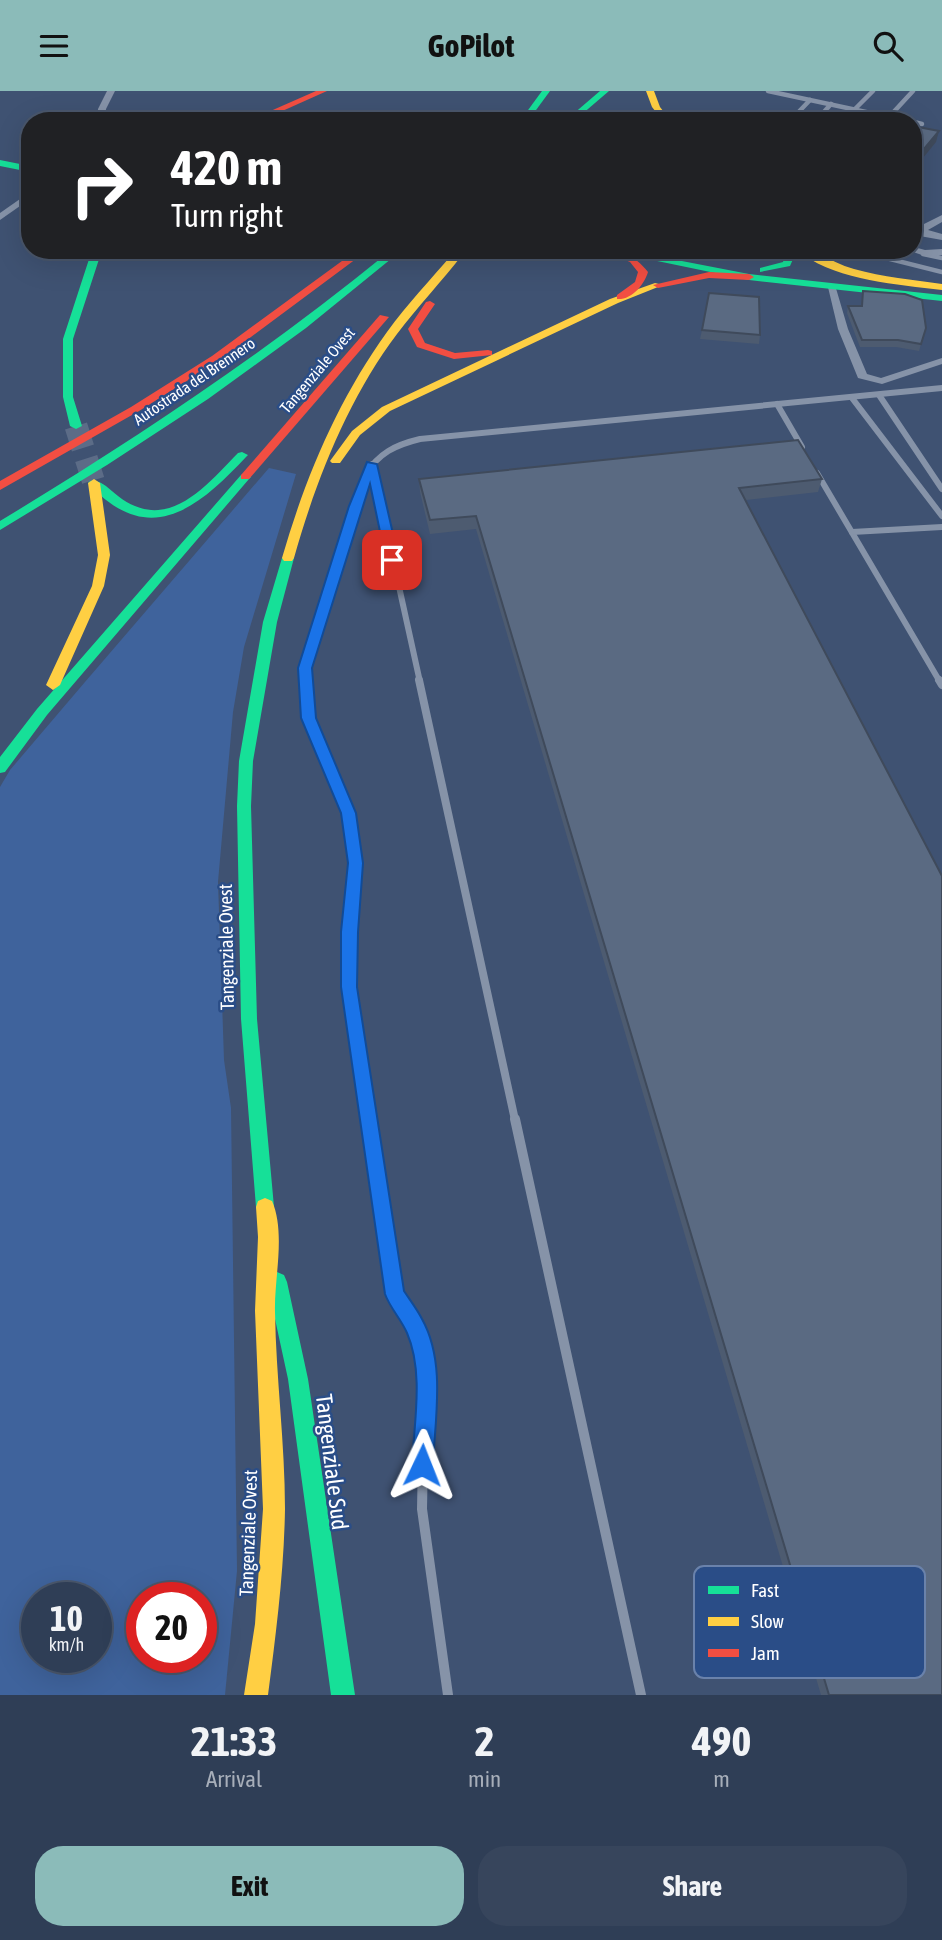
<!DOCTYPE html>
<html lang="en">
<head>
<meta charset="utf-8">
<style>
  body { margin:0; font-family:"Asap Condensed",sans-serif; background:#37455c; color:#f1f3f6; height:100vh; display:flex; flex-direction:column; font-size:26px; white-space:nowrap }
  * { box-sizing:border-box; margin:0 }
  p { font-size:23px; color:#a7aeb9 }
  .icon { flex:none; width:38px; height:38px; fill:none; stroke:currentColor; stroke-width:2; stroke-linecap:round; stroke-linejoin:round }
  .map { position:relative; height:1604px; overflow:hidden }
  .sheet { display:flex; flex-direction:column; background:#2f3e56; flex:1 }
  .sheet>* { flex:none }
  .top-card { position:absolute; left:21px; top:21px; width:901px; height:147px; border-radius:28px; box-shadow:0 7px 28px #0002,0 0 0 2px #4a576c; background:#202124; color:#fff; overflow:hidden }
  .speed { position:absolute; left:21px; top:1491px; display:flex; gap:14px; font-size:35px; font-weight:700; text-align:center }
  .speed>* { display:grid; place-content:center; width:91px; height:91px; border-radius:50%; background:#2f3e56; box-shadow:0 7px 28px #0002,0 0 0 2px #4a576c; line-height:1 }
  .speed small { font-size:18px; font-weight:400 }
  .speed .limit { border:10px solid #d22; background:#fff; color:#111 }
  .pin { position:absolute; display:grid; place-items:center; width:60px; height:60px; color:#fff; margin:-30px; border-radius:14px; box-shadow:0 4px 10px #0006 }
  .me { position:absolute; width:77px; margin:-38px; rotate:2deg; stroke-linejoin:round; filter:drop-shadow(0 0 5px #0008) }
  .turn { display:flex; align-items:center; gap:24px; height:147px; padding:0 35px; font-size:32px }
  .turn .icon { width:91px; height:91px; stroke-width:2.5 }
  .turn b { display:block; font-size:49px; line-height:60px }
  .eta { display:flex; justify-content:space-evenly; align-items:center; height:119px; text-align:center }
  .eta b { font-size:42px; font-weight:700; line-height:49px }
  .action { display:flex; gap:14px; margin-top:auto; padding:14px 35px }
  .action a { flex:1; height:80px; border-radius:28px; background:#8bbbb9; color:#111; font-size:28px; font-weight:700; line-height:80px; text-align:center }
  .action a+a { background:#37455c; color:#f1f3f6 }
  header { display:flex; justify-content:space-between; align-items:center; height:91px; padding:0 35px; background:#8bbbb9; color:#111; font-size:32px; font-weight:700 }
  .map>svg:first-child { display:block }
  .green { fill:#3f639c; fill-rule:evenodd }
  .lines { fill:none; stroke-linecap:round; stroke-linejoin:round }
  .highway-tunnel { stroke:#5c6c87; stroke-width:23; stroke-dasharray:23 11; stroke-linecap:butt }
  .lane-far3 { stroke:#8693a8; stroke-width:4.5 }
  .lane-far2 { stroke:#8693a8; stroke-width:6 }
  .lane-far1 { stroke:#8693a8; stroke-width:8 }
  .lane { stroke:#8693a8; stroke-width:10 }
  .street { fill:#8693a8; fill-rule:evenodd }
  .fast { fill:#16e098; fill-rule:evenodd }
  .slow { fill:#ffcf43; fill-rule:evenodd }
  .jam { fill:#f24e42; fill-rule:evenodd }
  .wall { fill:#4d5b70 }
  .shaded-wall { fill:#3f4a5b }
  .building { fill:#5a6a82; stroke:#3f4a5b; stroke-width:2 }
  .route { fill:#1a73e8; stroke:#114b97; stroke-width:2 }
  .labels { text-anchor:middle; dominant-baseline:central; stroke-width:5; stroke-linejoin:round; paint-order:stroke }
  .far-street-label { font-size:16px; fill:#fff; stroke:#2a4d87 }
  .street-label { font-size:19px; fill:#fff; stroke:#2a4d87 }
  .near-street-label { font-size:23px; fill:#fff; stroke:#2a4d87 }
  .key { fill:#2a4d87; stroke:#6a82ab; stroke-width:2 }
  .key-label { font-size:19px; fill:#fff }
</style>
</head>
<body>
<header><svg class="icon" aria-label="menu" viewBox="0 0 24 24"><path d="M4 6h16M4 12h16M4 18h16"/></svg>GoPilot<svg class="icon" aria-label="search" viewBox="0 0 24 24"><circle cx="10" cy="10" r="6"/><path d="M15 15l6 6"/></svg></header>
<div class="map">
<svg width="942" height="1604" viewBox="0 0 942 1604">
  <rect width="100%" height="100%" fill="#3f5272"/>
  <path class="green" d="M269,377L296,383L244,556L233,621L218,791L224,969L231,1017L237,1480L225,1604H0V696L10,679L85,591ZM37,1507H96V1566H37ZM142,1507H201V1566H142Z"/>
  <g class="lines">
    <path class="highway-tunnel" d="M76,335L94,392"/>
    <g class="lane-far3">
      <path d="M768,0L908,30"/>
      <path d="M855,18L873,0"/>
      <path d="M889,26L913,0"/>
      <path d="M790,30L810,9"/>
      <path d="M816,30L831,13"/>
      <path d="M914,31L922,33"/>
      <path d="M854,159L942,181"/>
      <path d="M923,163L942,167"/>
    </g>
    <g class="lane-far2">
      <path d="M879,304L942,398"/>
      <path d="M852,307L942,425"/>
      <path d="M777,313L802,356"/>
      <path d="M372,373L420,591"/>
      <path d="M817,382L940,591"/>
      <path d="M852,441L942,436"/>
      <path d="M306,591L305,577L365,384C379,362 395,354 420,348L942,297"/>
    </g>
    <g class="lane-far1">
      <path d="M306,589L308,627L348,722L355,772L349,841V896L368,1029"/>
      <path d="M419,589L515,1029"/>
      <path d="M939,589L942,594"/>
    </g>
    <g class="lane">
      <path d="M368,1028L395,1203L415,1235L425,1263L422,1418L448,1604"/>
      <path d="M515,1028L641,1604"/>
    </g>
    <g class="street">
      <path d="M107,0H115L106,18L105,30H97L98,18Z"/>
      <path d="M30,101V108L0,129V122Z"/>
      <path d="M942,124V131L928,139L942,143V149L914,144V138Z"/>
      <path d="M914,156L925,159L942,158V164L925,165L907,159H914Z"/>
      <path d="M827,192L835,194L848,238L867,283L881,287L942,267V273L882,293L858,287L838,238Z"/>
    </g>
    <g class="fast">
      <path d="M542,0H550L528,30H520Z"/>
      <path d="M600,0H609L574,30H565Z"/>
      <path d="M607,28H644L648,30H603Z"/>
      <path d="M0,69L30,75V81L0,75Z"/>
      <path d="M92,159H102L73,248V306L82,335L76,338L70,335L63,306V248Z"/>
      <path d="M391,159H402L306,237L208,308L107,374L0,439V430C136,348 268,260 391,159Z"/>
      <path d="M604,159H625L749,183L942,204V210L749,189Z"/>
      <path d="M787,159H797L790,175L760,181V177L783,171Z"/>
      <path d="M242,361L248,364L246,366C198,417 149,459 88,392L90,390C101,388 109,398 118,405C167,443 205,396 238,362Z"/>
      <path d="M245,382L251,386L249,388L47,624L5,681L0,682V666L37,618L241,384Z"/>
      <path d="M288,463L294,467L277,531L253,670L251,715L257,928L274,1116L272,1122L265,1125L258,1122L256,1116L241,928L237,715L239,670L263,531L282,467Z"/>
      <path d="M277,1181L284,1184L287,1191L308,1288L355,1604H331L288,1288L267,1191L270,1184Z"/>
    </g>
    <g class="slow">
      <path d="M646,0H654L660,16L671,30H663L652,16Z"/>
      <path d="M456,159H466C444,188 419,214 397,243C348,308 316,389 294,467L292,470H284L282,467C305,387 338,309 387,241C408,212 433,186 456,159Z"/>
      <path d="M797,159C817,159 835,173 854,178C883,186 913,189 942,193V199C895,193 835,190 797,159Z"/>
      <path d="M655,192L663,194L618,212L390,320L360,344L340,372H332L330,370L352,340L382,316L610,208Z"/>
      <path d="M94,388L100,392L110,464L104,495L60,594L53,599L46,594L92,495L98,464L88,392Z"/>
      <path d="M265,1107L272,1110C286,1142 274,1187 275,1221C276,1287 285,1352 285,1418C284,1480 276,1543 268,1604H244L255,1533L263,1418L255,1220L258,1146L256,1116L258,1110Z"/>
    </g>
    <g class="jam">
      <path d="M316,0H327L260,30H248Z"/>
      <path d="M357,159H368L220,269L139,320L0,399V390L131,316L212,265Z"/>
      <path d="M602,159C623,159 635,165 648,181C644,194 632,209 617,208V204L635,191L638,181L630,171Z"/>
      <path d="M709,181L749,183L754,186L749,189L709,187L658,197L653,194Z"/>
      <path d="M430,210L435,213L418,238L425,252L455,262L488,259L492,260V264L454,268L417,256L408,238L426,211Z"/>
      <path d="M380,224L389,226L249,388H241V384Z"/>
    </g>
  </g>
  <g class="wall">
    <path d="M863,200L926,237L919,260L896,256H860L847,222L848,215H861Z"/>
    <path d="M702,239L760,244L759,253L700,248Z"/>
    <path d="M419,388H822L818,401L746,409L942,1604H821L476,438L430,443L420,401Z"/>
  </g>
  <path class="shaded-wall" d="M939,40L936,51L914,78V70Z"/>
  <g class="building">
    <path d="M835,21L854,25L850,30H827Z"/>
    <path d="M724,25L744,30H719Z"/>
    <path d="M918,36L939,40L914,70V41Z"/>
    <path d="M863,200L905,203L922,209L926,237L921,253L898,249H862L848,215H862Z"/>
    <path d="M709,202L759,206L760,244L702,239Z"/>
    <path d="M798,349L822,388L739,397L942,785V1604H829L476,425L430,429L419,388Z"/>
  </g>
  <path class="route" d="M367,371L377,373L399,469L392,473L386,469L370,393L312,577L316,627L356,722L363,772L358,841L357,896L404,1200C410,1209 417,1218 422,1228C446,1271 435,1327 433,1374L430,1381L422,1385L415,1381L412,1374C414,1332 424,1281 407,1242C401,1228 390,1217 385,1203L341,896V841L348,772L341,722L301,627L298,577L349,415Z"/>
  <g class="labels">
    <g class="far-street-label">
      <text transform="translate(317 279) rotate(-50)">Tangenziale Ovest</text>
      <text transform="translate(194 290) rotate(-34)">Autostrada del Brennero</text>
    </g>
    <g class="street-label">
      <text transform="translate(226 856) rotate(-91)">Tangenziale Ovest</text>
      <text transform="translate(248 1442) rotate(-88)">Tangenziale Ovest</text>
    </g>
    <g class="near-street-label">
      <text transform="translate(332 1371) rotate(83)">Tangenziale Sud</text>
    </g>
  </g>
  <rect x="694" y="1475" width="231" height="112" rx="10" class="key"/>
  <rect x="708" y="1495" width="31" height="8" fill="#16e098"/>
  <rect x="708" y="1526" width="31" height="9" fill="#ffcf43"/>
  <rect x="708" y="1558" width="31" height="8" fill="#f24e42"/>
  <g class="key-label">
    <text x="751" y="1506">Fast</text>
    <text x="751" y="1537">Slow</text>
    <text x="751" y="1569">Jam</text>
  </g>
</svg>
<div class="speed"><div>10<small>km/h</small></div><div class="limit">20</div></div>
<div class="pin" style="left:392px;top:469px;background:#d93025"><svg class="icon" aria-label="arrive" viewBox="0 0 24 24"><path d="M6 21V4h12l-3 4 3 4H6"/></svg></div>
<svg class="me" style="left:422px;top:1374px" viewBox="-20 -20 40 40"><path d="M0-17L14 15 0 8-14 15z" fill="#1a73e8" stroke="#fff" stroke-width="4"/></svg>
<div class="top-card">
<div class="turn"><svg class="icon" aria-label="right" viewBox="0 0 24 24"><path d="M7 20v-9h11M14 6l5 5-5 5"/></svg><div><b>420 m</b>Turn right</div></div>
</div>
</div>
<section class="sheet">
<div class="eta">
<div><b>21:33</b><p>Arrival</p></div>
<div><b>2</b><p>min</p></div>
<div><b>490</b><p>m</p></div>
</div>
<div class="action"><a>Exit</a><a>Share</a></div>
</section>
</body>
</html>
